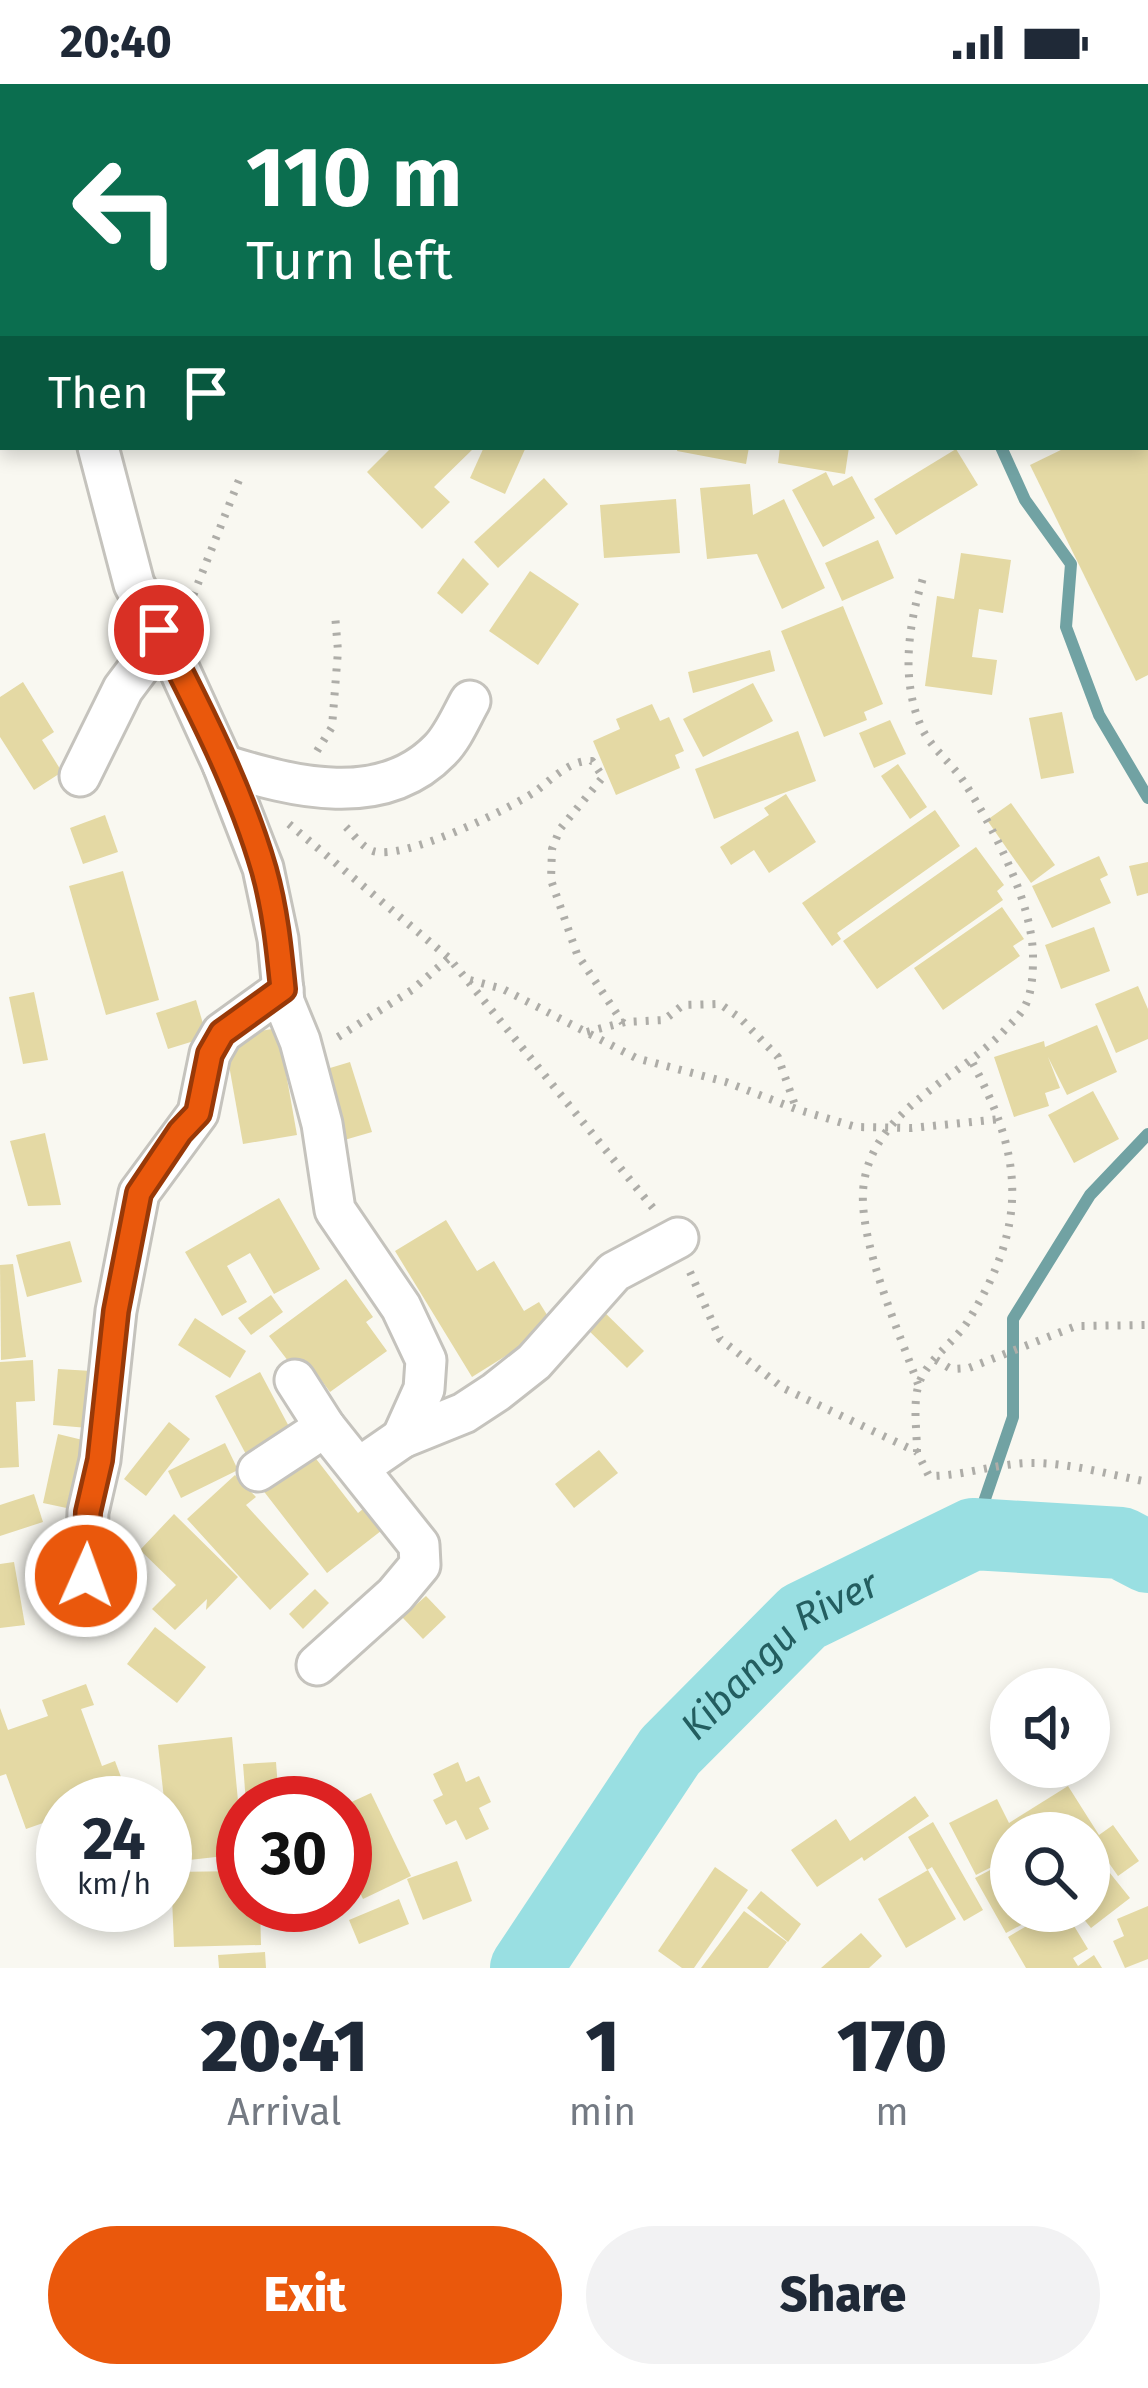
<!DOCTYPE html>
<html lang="en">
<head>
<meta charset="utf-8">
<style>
  body { margin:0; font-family:"Fira Sans",sans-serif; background:#f2f2f3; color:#1f2937; height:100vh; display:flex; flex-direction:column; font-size:45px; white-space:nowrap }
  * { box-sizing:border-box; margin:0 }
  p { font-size:39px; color:#747a83 }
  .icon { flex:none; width:66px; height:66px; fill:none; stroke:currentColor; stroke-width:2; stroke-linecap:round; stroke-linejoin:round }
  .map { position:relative; height:1884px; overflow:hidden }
  .sheet { display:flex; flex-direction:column; background:#fff; flex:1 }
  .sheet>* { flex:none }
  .guide { position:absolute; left:0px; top:0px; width:1149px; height:366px; box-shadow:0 6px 18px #0003; background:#0b6e4f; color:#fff; overflow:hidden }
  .buttons { position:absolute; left:990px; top:1584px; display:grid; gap:24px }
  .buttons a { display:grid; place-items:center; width:120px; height:120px; border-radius:50%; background:#fff; box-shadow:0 6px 18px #0003; font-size:60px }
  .speed { position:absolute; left:36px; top:1692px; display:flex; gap:24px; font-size:60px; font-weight:700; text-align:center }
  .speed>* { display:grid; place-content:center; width:156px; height:156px; border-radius:50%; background:#fff; box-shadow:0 6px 18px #0003; line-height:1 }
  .speed small { font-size:30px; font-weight:400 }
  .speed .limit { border:18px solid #d22; background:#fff; color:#111 }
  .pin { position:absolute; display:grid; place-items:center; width:102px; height:102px; color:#fff; margin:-51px; border:6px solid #fff; border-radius:50%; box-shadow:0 3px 12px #0007 }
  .me { position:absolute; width:132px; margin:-66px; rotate:2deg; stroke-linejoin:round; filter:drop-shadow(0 0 9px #0008) }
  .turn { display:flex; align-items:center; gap:42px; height:252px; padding:0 48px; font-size:54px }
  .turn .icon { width:156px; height:156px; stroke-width:2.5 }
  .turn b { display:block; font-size:84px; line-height:102px }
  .then { display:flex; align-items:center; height:114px; padding:0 48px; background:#0003; gap:24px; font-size:45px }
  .eta { display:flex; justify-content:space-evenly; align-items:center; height:204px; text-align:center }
  .eta b { font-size:72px; font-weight:800; line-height:84px }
  .cta { display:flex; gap:24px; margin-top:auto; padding:24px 48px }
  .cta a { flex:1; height:138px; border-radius:72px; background:#ea580c; color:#fff; font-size:48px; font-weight:800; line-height:138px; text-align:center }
  .cta a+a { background:#f2f2f3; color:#1f2937 }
  .status { display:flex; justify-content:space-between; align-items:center; height:84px; padding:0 60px; background:#fff; direction:ltr }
  .status svg { height:33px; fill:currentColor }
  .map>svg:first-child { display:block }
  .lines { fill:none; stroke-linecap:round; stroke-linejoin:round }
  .stream { stroke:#71a2a3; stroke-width:12 }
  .river { stroke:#99dfe2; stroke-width:72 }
  .building { fill:#e4d9a4 }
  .minor-casing { stroke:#c5c3bd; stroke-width:45 }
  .path { stroke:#aeada8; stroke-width:8; stroke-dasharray:3 9; stroke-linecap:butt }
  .minor { stroke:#fff; stroke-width:39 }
  .route-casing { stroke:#983908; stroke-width:30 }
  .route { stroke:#ea580c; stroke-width:21 }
  .labels { text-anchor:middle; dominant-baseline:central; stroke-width:9; stroke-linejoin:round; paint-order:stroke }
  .water-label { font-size:39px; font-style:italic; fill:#235e60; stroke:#fff }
</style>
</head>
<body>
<div class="status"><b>20:40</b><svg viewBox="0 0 49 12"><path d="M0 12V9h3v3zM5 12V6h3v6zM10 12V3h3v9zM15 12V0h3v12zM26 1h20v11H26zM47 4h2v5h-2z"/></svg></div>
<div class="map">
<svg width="1148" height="1884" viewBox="0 0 1148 1884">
  <rect width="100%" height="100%" fill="#f9f8f1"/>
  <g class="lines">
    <g class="stream">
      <path d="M1001,363L1025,416L1071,480L1066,543L1099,631L1148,714"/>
      <path d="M973,1450L1013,1333V1235L1090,1111L1148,1050"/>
    </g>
    <path class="river" id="s1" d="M526,1884L670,1667L803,1533L973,1450L1121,1459L1148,1473"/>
  </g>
  <g class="building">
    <path d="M392,363H475L434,403L450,418L422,445L367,388Z"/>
    <path d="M484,363H526L505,410L470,394Z"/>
    <path d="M678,363H749L746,380L677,367Z"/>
    <path d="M780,363H849L845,390L778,379Z"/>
    <path d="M1067,363H1148V591L1136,597L1030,381Z"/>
    <path d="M956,365L978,401L896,451L874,415Z"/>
    <path d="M826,388L833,402L852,392L875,434L823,463L792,406Z"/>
    <path d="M544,394L568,420L498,484L474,458Z"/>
    <path d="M750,400L753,431L784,415L825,504L782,525L757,470L707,475L700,404Z"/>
    <path d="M676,415L680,469L604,474L600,421Z"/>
    <path d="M878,456L894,494L842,517L825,479Z"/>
    <path d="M961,469L1011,476L1003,529L979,525L972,573L997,576L992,611L925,602L937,512L954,515Z"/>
    <path d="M463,474L489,500L462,530L437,509Z"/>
    <path d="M530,487L579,520L538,581L489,547Z"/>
    <path d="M843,522L883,620L864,628L867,636L824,653L781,547Z"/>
    <path d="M770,566L775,587L693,609L688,588Z"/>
    <path d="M23,598L54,648L42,656L62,688L34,706L0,653V613Z"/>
    <path d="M753,599L773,637L703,673L683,635Z"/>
    <path d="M652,620L660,637L669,633L684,667L675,671L680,684L616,711L593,657L620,645L616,635Z"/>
    <path d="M1062,628L1074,689L1041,695L1029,634Z"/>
    <path d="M890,636L906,670L874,684L859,649Z"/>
    <path d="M798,647L816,697L714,735L695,685Z"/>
    <path d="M898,680L927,723L910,735L881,692Z"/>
    <path d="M786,710L816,758L769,789L754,766L731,781L720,763L769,731L764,724Z"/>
    <path d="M1011,719L1055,781L1031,799L987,736Z"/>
    <path d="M935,726L960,762L837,849L841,855L832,862L802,819Z"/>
    <path d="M105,731L118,768L83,780L70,744Z"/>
    <path d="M976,763L1004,801L997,807L1003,816L877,905L843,857Z"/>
    <path d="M1099,772L1108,791L1100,795L1111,819L1052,844L1032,802Z"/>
    <path d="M1148,778V809L1137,812L1129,782Z"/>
    <path d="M123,787L159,916L106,931L69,802Z"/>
    <path d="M1002,823L1024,855L1013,862L1020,872L943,926L914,884Z"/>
    <path d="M1094,843L1110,887L1061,905L1045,861Z"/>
    <path d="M1138,902L1148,925V955L1116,969L1095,920Z"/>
    <path d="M34,908L48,976L23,980L9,913Z"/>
    <path d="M196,916L207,953L168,965L156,929Z"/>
    <path d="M1097,941L1117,988L1067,1011L1048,973L1060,1004L1045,1009L1049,1022L1014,1033L994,973L1044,957L1045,963Z"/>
    <path d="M278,944L297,1051L243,1060L224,953Z"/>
    <path d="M350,978L372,1048L341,1057L320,987Z"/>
    <path d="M1093,1007L1119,1055L1074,1079L1048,1031Z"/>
    <path d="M45,1049L61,1121L28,1122L10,1057Z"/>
    <path d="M279,1114L320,1185L274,1210L250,1169L227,1182L247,1218L222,1232L185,1168Z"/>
    <path d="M446,1136L477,1187L494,1177L524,1227L539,1218L554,1242L472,1293L395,1167Z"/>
    <path d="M70,1157L82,1198L27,1213L16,1171Z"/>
    <path d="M13,1180L26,1273L1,1276L0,1181Z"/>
    <path d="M346,1195L373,1233L366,1238L387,1267L330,1308L310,1281L298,1290L269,1252Z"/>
    <path d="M271,1211L283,1228L251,1251L238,1234Z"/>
    <path d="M596,1220L644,1267L627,1284L579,1237Z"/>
    <path d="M195,1234L246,1267L230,1294L178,1261Z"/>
    <path d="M33,1276L35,1317L16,1318L19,1383L0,1384V1278Z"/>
    <path d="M58,1285L92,1287L88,1344L53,1341Z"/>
    <path d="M260,1288L294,1352L249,1376L215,1312Z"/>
    <path d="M169,1338L190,1355L146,1412L124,1395Z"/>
    <path d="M58,1350L91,1358L76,1426L43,1419Z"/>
    <path d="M225,1359L238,1386L181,1414L168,1387Z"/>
    <path d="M599,1366L618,1389L574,1424L555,1400Z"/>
    <path d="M310,1367L358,1429L368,1421L386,1443L327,1489L262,1405Z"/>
    <path d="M235,1391L256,1413L246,1421L309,1490L270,1526L187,1435Z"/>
    <path d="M34,1410L43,1438L0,1452V1421Z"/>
    <path d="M174,1430L238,1493L206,1526L207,1515L175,1546L152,1525L176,1501L140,1466Z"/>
    <path d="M14,1478L25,1541L0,1544V1480Z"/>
    <path d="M315,1505L329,1519L303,1545L289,1530Z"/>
    <path d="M426,1512L446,1533L423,1555L402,1533Z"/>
    <path d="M155,1543L206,1583L177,1619L127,1580Z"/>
    <path d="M86,1600L94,1621L81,1625L102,1682L115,1677L127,1709L98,1719H63V1732L26,1745L6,1690L0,1692V1624L8,1646L48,1632L42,1616Z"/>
    <path d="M232,1653L243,1770L171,1778L158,1661Z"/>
    <path d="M276,1678L279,1717L246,1719L243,1680Z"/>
    <path d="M458,1678L466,1698L479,1692L491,1718L479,1724L489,1745L466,1756L456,1736L446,1741L433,1716L443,1711L433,1690Z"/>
    <path d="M1068,1702L1099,1751L1113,1741L1139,1777L1118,1792L1092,1755L1089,1757V1749H1011V1773L976,1791L949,1739L997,1715L1009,1739Z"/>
    <path d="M371,1709L411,1792L363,1815L345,1777V1721Z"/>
    <path d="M915,1712L929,1732L864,1777L862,1773L817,1803L791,1766L836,1735L850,1757Z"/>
    <path d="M933,1738L983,1826L964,1837L932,1783L927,1786L908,1753Z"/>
    <path d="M1093,1768L1130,1814L1091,1844L1077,1827H1089V1771Z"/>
    <path d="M1011,1775V1827H1047L1006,1849L975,1794Z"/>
    <path d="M457,1777L472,1817L423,1836L407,1795Z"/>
    <path d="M715,1783L748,1806L694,1884H682L658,1867Z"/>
    <path d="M928,1786L956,1835L906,1864L878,1815Z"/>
    <path d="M243,1787V1821H260L261,1861L174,1863L171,1788Z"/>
    <path d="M761,1807L801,1840L788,1858L747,1824Z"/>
    <path d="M399,1815L409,1840L359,1860L349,1836Z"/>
    <path d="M1148,1822V1875L1125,1884L1113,1857L1124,1852L1117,1835Z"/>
    <path d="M744,1827L787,1858L768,1884H701Z"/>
    <path d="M1052,1827H1065L1088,1865L1073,1874L1078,1882L1094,1871L1102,1884H1026L1008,1853Z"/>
    <path d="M861,1849L882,1872L869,1884H821Z"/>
    <path d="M265,1868L266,1884H219L218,1871Z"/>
  </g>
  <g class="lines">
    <defs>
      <g id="minor">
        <path d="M84,0V3"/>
        <path d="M564,0L568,3"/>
        <path d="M1146,104H1148"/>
        <path d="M0,317L3,316"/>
        <path d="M98,363L134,500L175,576L223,681L263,784L278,855L284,918L300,957L322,1040L335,1126L401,1223L426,1276L424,1305L402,1354"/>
        <path d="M223,681C293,703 382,726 440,666C453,653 461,633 470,617"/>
        <path d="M80,692L123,605L147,573L159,546"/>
        <path d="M295,1296L325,1343L419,1461L420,1481L395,1511L317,1581"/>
        <path d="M360,1383L402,1354L464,1329L496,1308L534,1278L614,1188L678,1154"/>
        <path d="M258,1387L325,1343"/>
        <path d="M86,1492L88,1428L100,1376L116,1227L139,1109L198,1029L210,970L222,949L283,905"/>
      </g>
    </defs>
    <use href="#minor" class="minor-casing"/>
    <g class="path">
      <path d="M189,522L239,396"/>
      <path d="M317,667L332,643L338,567L335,530"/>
      <path d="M289,740L449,874L653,1124"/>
      <path d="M346,743C354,751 362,763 373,767C403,777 508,726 536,707C552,695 571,675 592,677L603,693L560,745L552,765L551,796L577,870L623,939"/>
      <path d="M470,896L503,905L636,974L726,998L796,1025L856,1043L912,1044L1001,1035"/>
      <path d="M587,948L625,938L664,936L683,921L720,920L740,934L778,973L796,1024"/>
      <path d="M338,953L412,906L449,874"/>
      <path d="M690,1188L720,1255L783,1304L917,1368L929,1392C959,1392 986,1383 1015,1380C1058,1375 1106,1390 1148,1398"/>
      <path d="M936,1276L951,1285L969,1284L1076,1242L1148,1241"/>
      <path d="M918,1300C899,1248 860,1161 863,1107C869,1028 954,998 1003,948C1011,939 1021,931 1026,920C1032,907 1033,889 1033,875C1034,821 993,743 964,698C951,678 929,663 920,640C900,592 909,536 925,488"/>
      <path d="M917,1368C917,1348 913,1322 918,1303C924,1278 955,1258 968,1237C1029,1139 1024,1074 971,976"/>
    </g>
    <use href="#minor" class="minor"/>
  </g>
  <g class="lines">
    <defs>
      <path id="route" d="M86,1492L88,1428L100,1376L116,1227L139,1109L180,1048L198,1029L210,970L222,949L283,905C279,865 275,825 264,786C240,703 198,622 159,546"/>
    </defs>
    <use href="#route" class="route-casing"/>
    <use href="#route" class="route"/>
  </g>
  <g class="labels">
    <g class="water-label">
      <text stroke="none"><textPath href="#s1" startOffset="408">Kibangu River</textPath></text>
    </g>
  </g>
</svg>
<div class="buttons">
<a><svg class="icon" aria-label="sound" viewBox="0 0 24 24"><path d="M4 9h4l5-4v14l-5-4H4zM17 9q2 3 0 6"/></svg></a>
<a><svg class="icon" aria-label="search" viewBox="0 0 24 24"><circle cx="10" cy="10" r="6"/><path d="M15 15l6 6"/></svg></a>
</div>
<div class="speed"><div>24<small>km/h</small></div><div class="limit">30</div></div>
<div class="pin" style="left:159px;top:546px;background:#d93025"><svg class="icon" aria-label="arrive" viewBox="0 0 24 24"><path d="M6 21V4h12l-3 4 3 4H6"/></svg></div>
<svg class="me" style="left:86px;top:1492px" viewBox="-20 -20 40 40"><circle r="17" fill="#ea580c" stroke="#fff" stroke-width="3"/><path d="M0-11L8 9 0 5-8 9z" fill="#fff"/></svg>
<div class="guide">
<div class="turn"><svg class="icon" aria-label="left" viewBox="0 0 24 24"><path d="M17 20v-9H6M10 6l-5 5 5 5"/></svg><div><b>110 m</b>Turn left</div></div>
<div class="then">Then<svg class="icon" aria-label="arrive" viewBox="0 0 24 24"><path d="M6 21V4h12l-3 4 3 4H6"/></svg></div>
</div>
</div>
<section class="sheet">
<div class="eta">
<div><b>20:41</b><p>Arrival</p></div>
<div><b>1</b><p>min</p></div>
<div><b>170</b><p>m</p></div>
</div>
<div class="cta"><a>Exit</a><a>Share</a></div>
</section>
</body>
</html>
